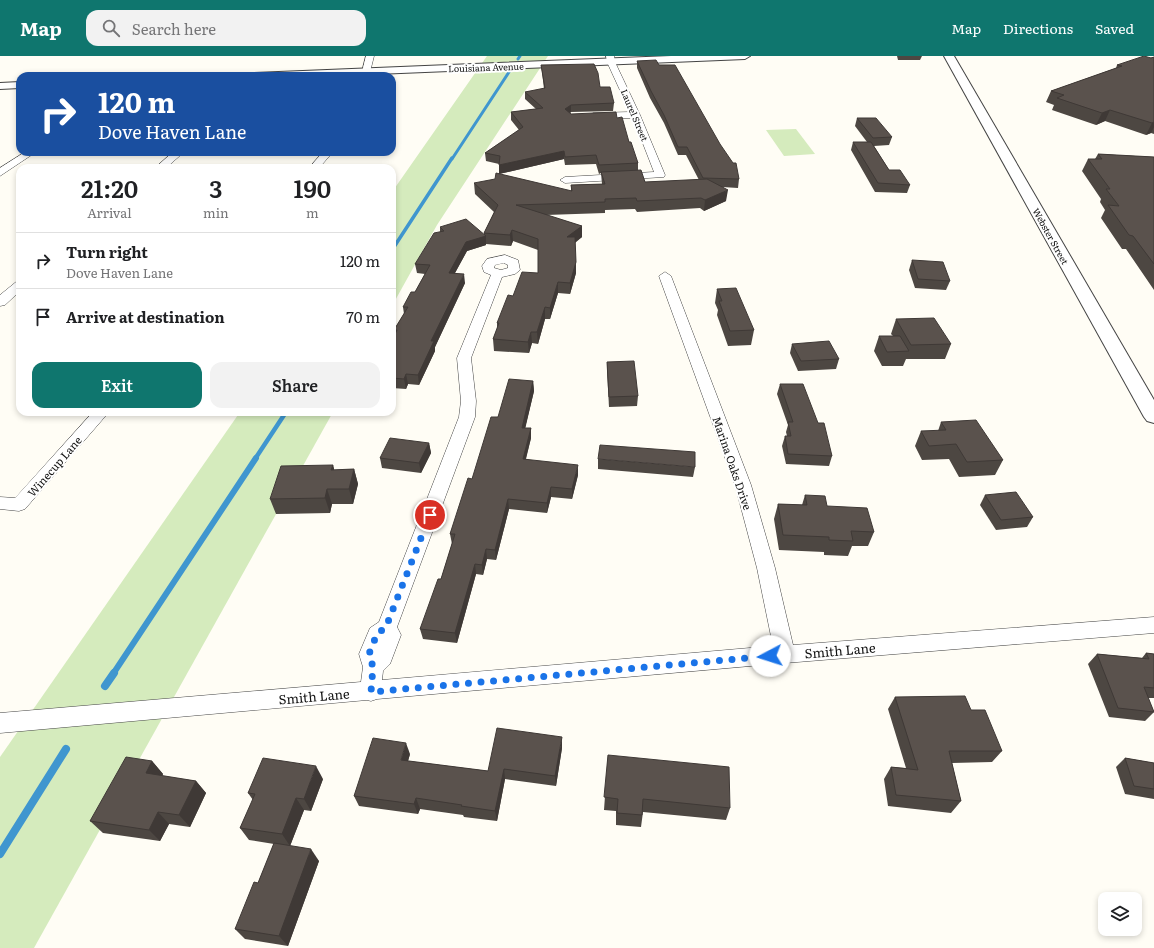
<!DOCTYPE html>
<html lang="en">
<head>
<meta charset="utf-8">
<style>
  body { margin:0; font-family:Literata,serif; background:#f2f2f2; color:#202124; height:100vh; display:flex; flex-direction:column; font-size:15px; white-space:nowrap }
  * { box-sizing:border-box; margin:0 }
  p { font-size:13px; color:#757577 }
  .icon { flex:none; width:22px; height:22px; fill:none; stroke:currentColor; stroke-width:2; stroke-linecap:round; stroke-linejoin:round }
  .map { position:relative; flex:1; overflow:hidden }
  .details { position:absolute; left:16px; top:108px; width:380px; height:252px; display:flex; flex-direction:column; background:#fff; border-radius:12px; box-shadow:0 2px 6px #0003 }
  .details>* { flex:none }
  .banner { position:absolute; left:16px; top:16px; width:380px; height:84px; border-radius:12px; box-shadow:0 2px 6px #0003; background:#1a4fa0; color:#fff; overflow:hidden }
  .tools { position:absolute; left:1098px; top:836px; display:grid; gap:8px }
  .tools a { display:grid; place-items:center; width:44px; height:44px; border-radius:8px; background:#fff; box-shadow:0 2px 6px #0003; font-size:20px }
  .pin { position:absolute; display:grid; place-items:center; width:34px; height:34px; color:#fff; margin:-17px; border:2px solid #fff; border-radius:50%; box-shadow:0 1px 4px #0007 }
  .me { position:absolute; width:44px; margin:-22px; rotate:265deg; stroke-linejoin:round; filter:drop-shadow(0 0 3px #0008) }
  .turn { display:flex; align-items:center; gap:14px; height:84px; padding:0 16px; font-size:18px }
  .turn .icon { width:52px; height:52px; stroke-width:2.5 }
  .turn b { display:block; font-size:28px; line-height:34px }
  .eta { display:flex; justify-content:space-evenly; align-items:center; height:68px; text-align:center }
  .eta b { font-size:24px; font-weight:600; line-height:28px }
  .button { display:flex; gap:8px; margin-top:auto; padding:8px 16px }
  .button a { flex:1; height:46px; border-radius:12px; background:#0f766e; color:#fff; font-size:16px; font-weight:600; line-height:46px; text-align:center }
  .button a+a { background:#f2f2f2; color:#202124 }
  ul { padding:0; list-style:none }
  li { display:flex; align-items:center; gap:12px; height:56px; padding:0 16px; border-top:1px solid #e0e0e0 }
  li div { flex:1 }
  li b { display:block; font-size:15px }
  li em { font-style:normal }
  header { display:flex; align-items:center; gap:24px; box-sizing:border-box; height:56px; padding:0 20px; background:#0f766e; color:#fff }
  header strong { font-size:19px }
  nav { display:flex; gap:22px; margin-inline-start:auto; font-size:14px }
  .search { width:280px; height:36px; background:#f2f2f2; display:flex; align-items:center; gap:10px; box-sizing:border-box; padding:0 14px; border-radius:12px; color:#757577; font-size:15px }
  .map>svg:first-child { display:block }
  .green { fill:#d5ebbd }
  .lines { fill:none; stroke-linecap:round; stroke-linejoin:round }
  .stream-far4 { stroke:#3f96cf; stroke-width:3 }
  .stream-far3 { stroke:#3f96cf; stroke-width:3.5 }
  .stream-far2 { stroke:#3f96cf; stroke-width:4.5 }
  .stream-far1 { stroke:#3f96cf; stroke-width:6 }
  .stream { stroke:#3f96cf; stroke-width:8 }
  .minor-casing { stroke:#444; stroke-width:1 }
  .tertiary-casing { stroke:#444; stroke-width:2 }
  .minor { fill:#fff; fill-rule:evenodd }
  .tertiary { fill:#fff; fill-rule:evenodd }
  .wall { fill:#4d4742 }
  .shaded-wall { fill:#3f3936 }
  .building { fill:#5a524d; stroke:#3f3936 }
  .route { stroke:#1a73e8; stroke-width:7; stroke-dasharray:0 12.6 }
  .labels { text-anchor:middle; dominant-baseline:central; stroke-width:4; stroke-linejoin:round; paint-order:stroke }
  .far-street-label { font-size:9px; fill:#111; stroke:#fff }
  .street-label { font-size:11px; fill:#111; stroke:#fff }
  .near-street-label { font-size:13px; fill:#111; stroke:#fff }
</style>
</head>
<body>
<header>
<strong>Map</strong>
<div class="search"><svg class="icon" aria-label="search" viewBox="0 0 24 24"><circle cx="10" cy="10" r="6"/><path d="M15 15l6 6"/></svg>Search here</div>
<nav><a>Map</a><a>Directions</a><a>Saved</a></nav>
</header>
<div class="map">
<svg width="1154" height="892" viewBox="0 0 1154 892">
  <rect width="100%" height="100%" fill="#fffdf5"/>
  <g class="green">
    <path d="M487,0H548L437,169L392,250V136Z"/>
    <path d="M796,73L815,98L784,100L766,74Z"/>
    <path d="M240,356H333L34,892H0V701Z"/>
  </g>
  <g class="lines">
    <g class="stream-far4">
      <path d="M518,3L520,0"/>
      <path d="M452,103L509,16"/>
    </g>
    <path class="stream-far3" d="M392,194L452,102"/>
    <path class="stream-far2" d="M255,403L286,356"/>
    <path class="stream-far1" d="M113,618L256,402"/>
    <g class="stream">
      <path d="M105,630L114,617"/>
      <path d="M0,798L66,693"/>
    </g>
    <defs>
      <g id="minor">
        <path d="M366,0H374L369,20H361Z"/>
        <path d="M606,0H614L615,6L640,59L665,119L664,121L565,127L560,124L565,121L654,116L633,62L593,63L589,60L593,57L630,56L607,6Z"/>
        <path d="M25,96H36L0,120V112Z"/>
        <path d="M173,96H184L166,112H155Z"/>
        <path d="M323,96H333L319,112H309Z"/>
        <path d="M505,199L518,204L520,214L515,218L502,221L471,302L476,345L475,361L397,571L401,579L390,608L383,615L382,624L773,590L757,512L735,429L659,220L665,216L671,220L751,429L775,512L793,589L1154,561V577L785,607L377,643L371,645L367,644L0,677V657L361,626L363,611L359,598L370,572L379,566L459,361L461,345L457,302L491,219L484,216L482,210L487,203ZM504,207L508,209V212L501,214L494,212L495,209Z"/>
        <path d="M20,225V235L5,249L0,250V239L16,226Z"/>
        <path d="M93,356H109L25,453L19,455L0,453V441L15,442Z"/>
      </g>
      <g id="tertiary">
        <path d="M671,0H750L745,3L328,20H246L251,17Z"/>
        <path d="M944,0H954L1154,344V367L1147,365L1144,361Z"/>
        <path d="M20,26V32L0,33V27Z"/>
      </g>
    </defs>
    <use href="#minor" class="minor-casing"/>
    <use href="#tertiary" class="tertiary-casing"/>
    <use href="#minor" class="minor"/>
    <use href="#tertiary" class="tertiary"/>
  </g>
  <g class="wall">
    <path d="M897,0H922L920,4H898Z"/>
    <path d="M1154,1V78L1151,77L1146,79L1105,65L1096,69L1052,54L1054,49L1046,46L1051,35L1116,12L1117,9Z"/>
    <path d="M637,5L659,9L739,123L738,132L722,131L726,145L704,155L700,152L637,156L635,153L605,154V157L546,159L582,170V181L575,187L576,217L570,238L558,237L550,263H545L538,288L532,287L529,297L494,295L493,283L497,273V267L513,240L538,217V194L513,185L511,190L486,188V189L467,195L455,217L465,227L435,291V295L419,329L408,328L406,333L392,332V284L395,279L394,274L404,258L403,251L415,236L425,218L417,217L415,208L440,176V171L484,179V177L494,156L475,138L474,127L571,135V129L602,128L601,117L599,118L596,108L565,109L564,103L499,118V108L486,105L485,97L519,74L511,64V56L536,53L525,43V36L544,33L542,16L541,9L600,31L614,47L613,55L571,56L570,57L571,58L617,62L629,86L638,107V114L645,126L699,124L686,99H678L664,67L650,42L637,12Z"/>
    <path d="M857,62L892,81L889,89L874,90L889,114L910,129L907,137L875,136L851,94L853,86H867L855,70Z"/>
    <path d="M1098,98L1154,101V234L1126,193H1122L1101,162L1105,154L1100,146L1101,143L1082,115L1088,103H1095Z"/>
    <path d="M912,204L950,225L946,234L915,232L909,214Z"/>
    <path d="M717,233L754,274L751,289L728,290L717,259L718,254L715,247Z"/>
    <path d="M896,263L951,288L945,303H906L903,310H882L874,295L879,280H893L891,278Z"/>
    <path d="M792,288L839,303L836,313L798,315L790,297Z"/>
    <path d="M607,306L638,340L637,350L609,351L607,315Z"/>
    <path d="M533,325L534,335L525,372H531V382L526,403L578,419L572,443L551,441L547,457L509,453L496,504L487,503L483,519L476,518L457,587L423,583L420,573L441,523L452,488L450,478L472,423L498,361Z"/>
    <path d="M780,328L818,367L832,400L829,410L786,408L782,390L785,380H787L786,376L788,369L777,338Z"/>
    <path d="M941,366L1003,404L995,419L959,421L949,403L922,404L915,390L921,375H938Z"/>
    <path d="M429,387L431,397L421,417L382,412L380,402Z"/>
    <path d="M598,403L695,411L693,421L598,413Z"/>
    <path d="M333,409L334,414L354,413L358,428L353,448H332L330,457L276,458L270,443Z"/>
    <path d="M805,439L827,450L874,476L868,490H852L848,500L824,499V496L779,494L774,463L778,448L802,449Z"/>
    <path d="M985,439L1033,461L1027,471L996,474L980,449Z"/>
    <path d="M1146,597L1154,598V642H1148L1154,656L1145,665L1109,661L1088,608L1097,598L1142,602Z"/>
    <path d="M895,641L971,654L1002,695L992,706L952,707L961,745L951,757L888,750L884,723L891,711L906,712L888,653Z"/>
    <path d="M562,692L556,730L505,723L497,765L464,761L463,759L420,753L418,758L359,750L354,740L410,698L408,705L488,715Z"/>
    <path d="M608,699L730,752L726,764L643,756L641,771L616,769V755L604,754Z"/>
    <path d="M1125,702L1154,707V743L1125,738L1116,711Z"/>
    <path d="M152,705L163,718L162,720L196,725L206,737L190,771L169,768L160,785L103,777L90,765Z"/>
    <path d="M323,723L311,755L304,754L290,790L319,805L288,890L245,883L235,873L258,827L274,788L249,784L240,772L253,744L248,737Z"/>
  </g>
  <g class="shaded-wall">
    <path d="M571,49V56L566,61L565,53Z"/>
    <path d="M1110,54L1105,65L1096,69L1102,57Z"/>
    <path d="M1154,66V71L1151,77L1146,79L1152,67Z"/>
    <path d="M564,95V103L499,118V109Z"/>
    <path d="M728,134L726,145L704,155L705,144Z"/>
    <path d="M582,170V181L567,192V181Z"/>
    <path d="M512,174L513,185L511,190L510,179Z"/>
    <path d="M486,180V189L467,195L450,226L449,217L466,186Z"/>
    <path d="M576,206V217L570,238V227Z"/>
    <path d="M464,218L465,227L435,291V295L419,329L418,319L431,285Z"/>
    <path d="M558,226V237L550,263V252Z"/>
    <path d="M545,251V263L538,288L537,276Z"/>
    <path d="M531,276L532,287L529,297L528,286Z"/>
    <path d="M406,318L408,328L406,333L404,323Z"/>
    <path d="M533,325L534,335L523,382L522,372Z"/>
    <path d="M531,372V382L523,413V403Z"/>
    <path d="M429,387L431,397L421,417L419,407Z"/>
    <path d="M333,409L337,424L331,414Z"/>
    <path d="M578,409V419L572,443V433Z"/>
    <path d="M354,413L358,428L353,448L349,433Z"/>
    <path d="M551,431V441L547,457V447Z"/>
    <path d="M327,433L332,448L330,457L325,442Z"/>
    <path d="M508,443L509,453L496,504L495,494Z"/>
    <path d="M486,493L487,503L483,519L482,509Z"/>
    <path d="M475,508L476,518L457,587L455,577Z"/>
    <path d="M562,681V692L556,730L555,720Z"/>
    <path d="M406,687L410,698L405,715L401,704Z"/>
    <path d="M152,705L163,718L157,730L146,717Z"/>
    <path d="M316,710L323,723L311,755L304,743Z"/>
    <path d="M504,713L505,723L497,765L495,755Z"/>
    <path d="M196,725L206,737L190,771L179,759Z"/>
    <path d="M296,742L304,754L290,790L282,778Z"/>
    <path d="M416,742L420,753L418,758L414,748Z"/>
    <path d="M158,756L169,768L160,785L149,774Z"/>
    <path d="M311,793L319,805L288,890L279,880Z"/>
  </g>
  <g class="building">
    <path d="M1144,0L1151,2L1154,1V66L1152,67L1110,54L1102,57L1057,42L1064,39L1051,35L1122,10L1117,9Z"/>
    <path d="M656,4L659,9H675L720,88L733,107H736L739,123L703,122L687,91H678L664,59L651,35L637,5Z"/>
    <path d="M594,8L598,17L600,31H610L614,47L571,49L565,53L571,58L616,56L617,62L622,61L629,86H631L638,107L599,109L596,99L565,101L564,95L499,109L500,100L485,97L523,71L511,56L543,52L525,36L545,32L541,9Z"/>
    <path d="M857,62H876L892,81L873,82Z"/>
    <path d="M853,86H871L889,114H900L910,129L878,127Z"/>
    <path d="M1098,98L1154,101V208L1133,180L1129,179L1108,149L1119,150L1106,133H1110L1088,103H1102Z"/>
    <path d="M641,114L645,126L707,123L728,134L705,144L701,142L637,145L636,142L605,143V146L516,149L582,170L567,181H575L576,206L570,227L558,226L550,252L545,251L537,276H531L528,286L493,283L499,267H497L508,239L513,240L522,216L538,217V183L512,174L510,179L484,177L498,149L474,127L495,123L496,117L572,135L571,129L605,128L601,116Z"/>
    <path d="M466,163L486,180L466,186L449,217L464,218L431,285H434L418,319L406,318L404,323L392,322V284L397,274H394L408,251H403L411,236H415L430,209L415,208L434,177L444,175L440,171Z"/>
    <path d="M912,204L943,206L950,225L918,223Z"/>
    <path d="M736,232L754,274L730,275L719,245H722L717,233Z"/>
    <path d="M934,262L951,288L911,289L896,263Z"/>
    <path d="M879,280H900L909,295L887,296Z"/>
    <path d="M829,285L839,303L801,305L792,288Z"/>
    <path d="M634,305L638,340L609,341L607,306Z"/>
    <path d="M509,323L533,325L522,372H531L523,403L578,409L572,433L551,431L547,447L508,443L495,494L486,493L482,509L475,508L455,577L420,573L438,523H441L455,478H450L468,422L472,423L491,361H498Z"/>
    <path d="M780,328H803L818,367H824L832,400L788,398L785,380H791L788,366H793Z"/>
    <path d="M976,364L1003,404L967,406L956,388L929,390L921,375L946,374L941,366Z"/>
    <path d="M390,382L429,387L419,407L380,402Z"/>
    <path d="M600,389L695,396V411L598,403Z"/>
    <path d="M333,409L331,414L354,413L349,433H327L325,442L270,443L281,410Z"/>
    <path d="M1016,436L1033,461L1001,464L985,439Z"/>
    <path d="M805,439L825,440L827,450L867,452L874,476L851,475L853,485L829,484V481L783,479L778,448L807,449Z"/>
    <path d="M1146,597L1154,598V632L1144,631L1154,656L1118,652L1097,598L1149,603Z"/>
    <path d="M965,640L971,654H985L1002,695H949L961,745L896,739L891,711L918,714L895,641Z"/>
    <path d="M497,672L562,681L555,720L504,713L495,755L461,750L462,749L416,742L414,748L354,740L373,682L406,687L401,704L488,715Z"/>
    <path d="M608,699L729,711L730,752L643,743L642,759L617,757L618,743L604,741Z"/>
    <path d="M126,701L152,705L146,717L196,725L179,759L158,756L149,774L90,765Z"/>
    <path d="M263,702L316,710L304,743L296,742L282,778L240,772L255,738L248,737Z"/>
    <path d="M1125,702L1154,707V733L1134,730Z"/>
    <path d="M274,787L311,793L279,880L235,873L254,826L258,827Z"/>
  </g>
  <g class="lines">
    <path class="route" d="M430,459L386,571L377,578L369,598L373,611L371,636L770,600"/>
  </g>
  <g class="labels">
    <g class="far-street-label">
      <text transform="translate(486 11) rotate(-2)">Louisiana Avenue</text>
      <text transform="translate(635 59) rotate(67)">Laurel Street</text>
      <text transform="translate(1051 180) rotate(61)">Webster Street</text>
    </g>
    <g class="street-label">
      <text transform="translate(733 407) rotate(71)">Marina Oaks Drive</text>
      <text transform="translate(54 410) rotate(-49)">Winecup Lane</text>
    </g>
    <g class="near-street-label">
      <text transform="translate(840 594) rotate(-5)">Smith Lane</text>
      <text transform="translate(314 640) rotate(-5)">Smith Lane</text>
    </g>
  </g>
</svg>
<div class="tools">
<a><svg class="icon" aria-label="layers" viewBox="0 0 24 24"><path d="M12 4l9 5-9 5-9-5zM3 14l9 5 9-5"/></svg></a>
</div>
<div class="pin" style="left:430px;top:459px;background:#d93025"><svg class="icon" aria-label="arrive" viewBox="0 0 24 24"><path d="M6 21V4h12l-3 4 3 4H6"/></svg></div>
<svg class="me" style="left:770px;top:600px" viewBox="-20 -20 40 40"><circle r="19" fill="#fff"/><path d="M0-13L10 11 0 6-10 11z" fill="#1a73e8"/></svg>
<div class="banner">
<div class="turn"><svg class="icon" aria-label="right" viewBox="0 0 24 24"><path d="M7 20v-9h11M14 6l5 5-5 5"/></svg><div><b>120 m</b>Dove Haven Lane</div></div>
</div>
<section class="details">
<div class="eta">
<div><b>21:20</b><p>Arrival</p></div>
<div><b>3</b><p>min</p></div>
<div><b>190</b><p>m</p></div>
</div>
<ul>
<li><svg class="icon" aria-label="right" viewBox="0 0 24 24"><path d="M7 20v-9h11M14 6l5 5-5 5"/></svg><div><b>Turn right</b><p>Dove Haven Lane</p></div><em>120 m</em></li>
<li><svg class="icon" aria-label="arrive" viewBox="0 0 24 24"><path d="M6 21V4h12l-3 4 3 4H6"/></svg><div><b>Arrive at destination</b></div><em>70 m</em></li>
</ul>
<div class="button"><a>Exit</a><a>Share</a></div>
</section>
</div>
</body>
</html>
